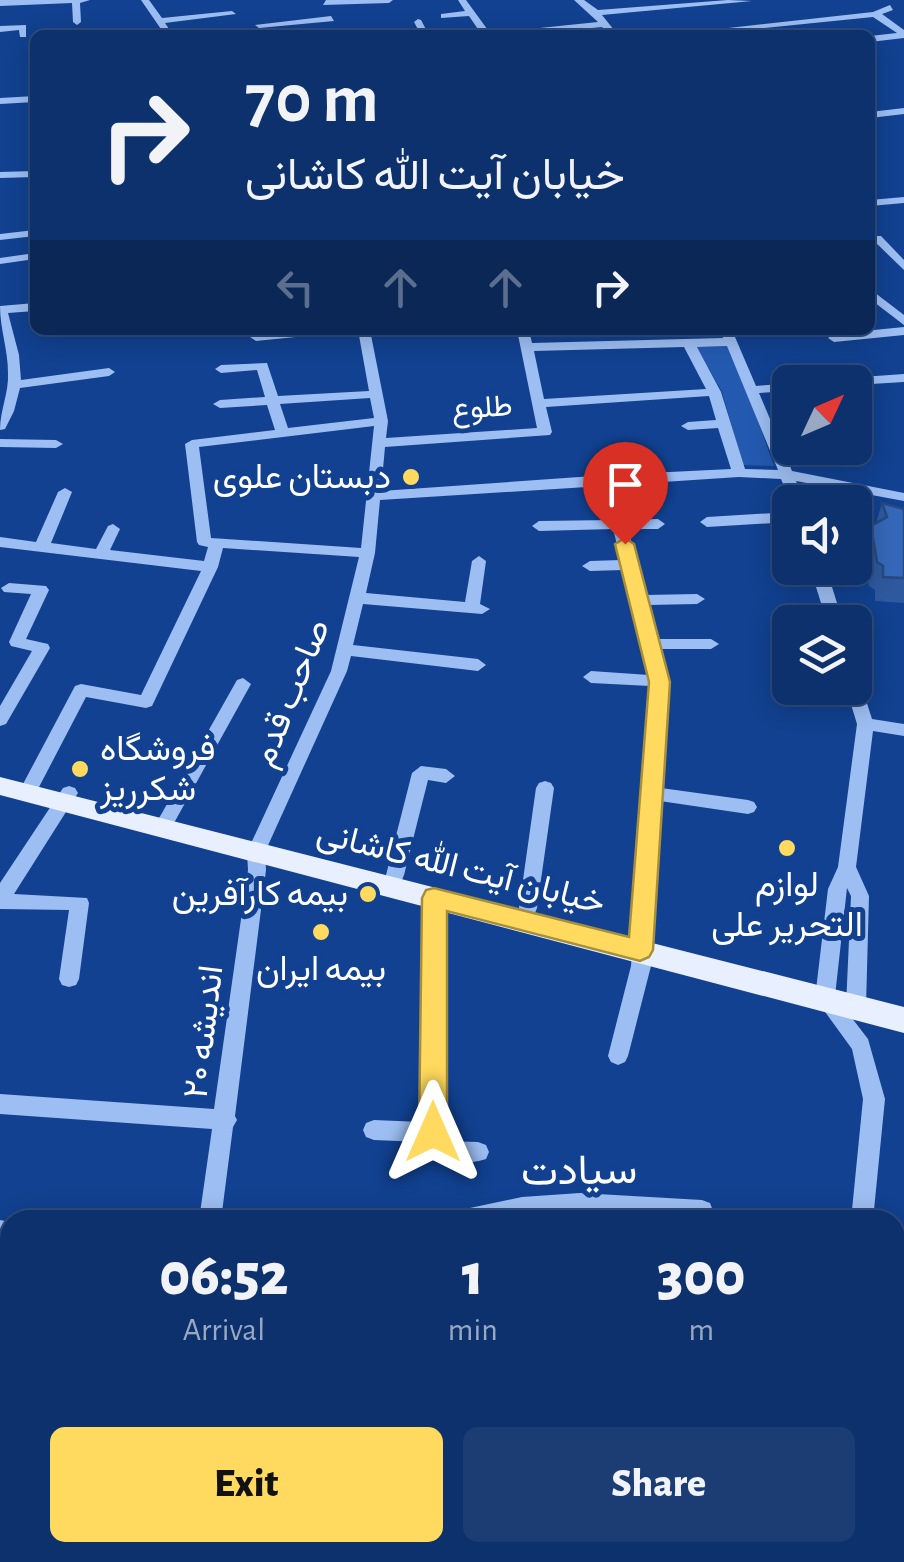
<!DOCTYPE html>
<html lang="en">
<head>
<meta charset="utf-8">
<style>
  body { margin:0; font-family:"Alegreya Sans",Vazirmatn,sans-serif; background:#1b3d74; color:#f1f3f6; height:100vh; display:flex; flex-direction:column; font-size:38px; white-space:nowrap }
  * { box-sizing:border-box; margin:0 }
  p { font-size:32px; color:#9aa9c2 }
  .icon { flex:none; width:55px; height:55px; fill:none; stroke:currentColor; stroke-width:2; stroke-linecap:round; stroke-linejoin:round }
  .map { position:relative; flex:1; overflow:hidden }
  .panel { position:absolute; left:0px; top:1210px; width:905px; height:352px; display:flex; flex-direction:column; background:#0d316c; border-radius:30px 30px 0 0; box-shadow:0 5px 25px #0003,0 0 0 2px #2d4c7f }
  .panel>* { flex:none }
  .guide { position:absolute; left:30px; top:30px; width:845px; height:305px; border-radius:15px; box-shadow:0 5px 25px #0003,0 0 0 2px #2d4c7f; background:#0d316c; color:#f1f3f6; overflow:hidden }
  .needle { width:65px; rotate:46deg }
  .buttons { position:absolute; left:772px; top:365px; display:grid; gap:20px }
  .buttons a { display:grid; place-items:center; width:100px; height:100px; border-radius:15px; background:#0d316c; box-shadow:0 5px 25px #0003,0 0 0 2px #2d4c7f; font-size:50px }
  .pin { position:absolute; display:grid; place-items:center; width:85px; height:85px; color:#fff; margin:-102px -42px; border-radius:50% 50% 50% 0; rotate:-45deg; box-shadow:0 0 10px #0007 }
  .pin .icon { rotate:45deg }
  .me { position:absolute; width:110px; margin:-55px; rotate:0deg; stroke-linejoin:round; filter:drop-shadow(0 0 8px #0008) }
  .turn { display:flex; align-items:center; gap:35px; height:210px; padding:0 50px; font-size:45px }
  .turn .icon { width:130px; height:130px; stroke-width:2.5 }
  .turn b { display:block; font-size:70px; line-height:85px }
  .lanes { display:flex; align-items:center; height:95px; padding:0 50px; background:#0003; justify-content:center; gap:50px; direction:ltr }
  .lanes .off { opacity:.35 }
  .eta { display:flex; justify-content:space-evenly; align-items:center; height:170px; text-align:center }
  .eta b { font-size:60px; font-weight:800; line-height:70px }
  .action { display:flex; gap:20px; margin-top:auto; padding:20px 50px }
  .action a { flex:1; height:115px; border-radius:15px; background:#ffda5e; color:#111; font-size:40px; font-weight:800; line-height:115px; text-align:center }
  .action a+a { background:#1b3d74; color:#f1f3f6 }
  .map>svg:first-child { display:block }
  .green { fill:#235ab0 }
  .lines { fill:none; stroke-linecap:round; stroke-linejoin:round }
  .minor { fill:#9dbef2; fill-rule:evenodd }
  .major { fill:#e8efff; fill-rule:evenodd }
  .wall { fill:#2e599e }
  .building { fill:#3568b8; stroke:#254981; stroke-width:2.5 }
  .route { fill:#ffda5e; stroke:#a68e3d; stroke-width:2.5 }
  .poi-dot { fill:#ffda5e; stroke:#114190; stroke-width:4 }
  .labels { text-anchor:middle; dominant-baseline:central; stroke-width:10; stroke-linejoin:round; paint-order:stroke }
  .far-street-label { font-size:30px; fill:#fff; stroke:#114190 }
  .poi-label { font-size:35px; fill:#fff; stroke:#114190; text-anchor:end }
  .street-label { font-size:35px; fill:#fff; stroke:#114190 }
  .near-street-label { font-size:42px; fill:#fff; stroke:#114190 }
</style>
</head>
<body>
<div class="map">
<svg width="904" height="1562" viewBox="0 0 904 1562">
  <rect width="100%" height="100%" fill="#114190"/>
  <path class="green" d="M731,346L774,466L743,465L722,392L697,347Z"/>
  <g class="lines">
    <g class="minor">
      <path d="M0,0H90L80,3L81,22L77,25L73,22L72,3L0,6Z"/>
      <path d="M141,0H149L162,18L232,11L236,14L165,23L173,35H165Z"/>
      <path d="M326,0H393L389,3L323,5Z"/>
      <path d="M458,0H466L490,33L598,22L574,0H584L598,10L728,0L752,1L602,15L618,35H609L602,27L520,35H482L469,16L441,18V14L465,11Z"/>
      <path d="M890,5L893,10L882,14L904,30V38L870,42V36L897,33L873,17L696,35H666L873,12Z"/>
      <path d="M331,16L334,21L259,28L255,25Z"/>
      <path d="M418,19L421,20L429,35H421L414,22Z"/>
      <path d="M26,25V37H20L19,30L0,32V26Z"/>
      <path d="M335,31L339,35H324L325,33Z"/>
      <path d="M35,96V102L0,104V98Z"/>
      <path d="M904,108V114L870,118V112Z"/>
      <path d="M870,151L875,152V156L870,157Z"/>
      <path d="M35,171V177L0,178V172Z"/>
      <path d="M904,197V203L870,206V200Z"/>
      <path d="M35,230V236L0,240V234Z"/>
      <path d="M873,236H881L904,260V270L873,240Z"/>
      <path d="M35,253V259L0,264V258Z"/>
      <path d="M870,289L904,315V325L870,299Z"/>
      <path d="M35,303V311L8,313L19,355L21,380L109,368L115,372L109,376L20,388L14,411L5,429L0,430C0,410 9,393 8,373C8,350 0,329 0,306Z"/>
      <path d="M904,327V335L834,342L828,338L834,334Z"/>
      <path d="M288,330H331L325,334L256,341L250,337L256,333Z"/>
      <path d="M358,330H370L388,421L386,438L537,428L517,330H529L532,343L723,338L722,330H732L756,386L790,383V391L759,393L792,471L904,493V501L796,481L805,502H791L781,479L739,477L617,485L626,520L658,519L665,524L658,529H628L645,595L697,594L705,599L697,604L648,605L656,639H711L719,644L711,649H659L667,681L661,788L748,800L754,802L757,807L754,812L748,814L660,801L651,966L628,1056L625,1062L618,1065L611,1062L608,1056L631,966L650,686L591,683L583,677L591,671L649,675L623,570L590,571L582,566L590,561L621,560L613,529L539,531L532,526L539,521L611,520L603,486L380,500L375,553L366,593L465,602L472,561L479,556L486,561L480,604L490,609L482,614L363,604L353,645L478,659L486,665L478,671L351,656L347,671L265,852L266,870L235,1116L237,1120L233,1127L221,1220H199L212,1129L0,1114V1094L214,1109L248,870L247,852L331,671L359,557L223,548L218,567L152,706L146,708L86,697L38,789H26L23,784L75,686L81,684L141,695L201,571L0,547V537L36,542L58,492L65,488L72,492L51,543L96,549L108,526L113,524L120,529L110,550L204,561L208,547L199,545L197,542L185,444L192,440L275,430L267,405L220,408L213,404L220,400L265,397L257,370L221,373L215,369L221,365L267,363L278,396L369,391ZM727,346L778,470L745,469L721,392L697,347ZM684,347L706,389L544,399L534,351ZM709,396L716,420L688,422L681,426L688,430L718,428L731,469L608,475L381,491L385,447L550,435L552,432L546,407ZM370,398L374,418L288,428L280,404ZM374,426L361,548L211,538L199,447Z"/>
      <path d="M904,374V382L855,385V382H841L847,378Z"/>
      <path d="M0,439L56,440L63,444L56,448L0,447Z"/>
      <path d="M790,512V522L707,527L700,522L707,517Z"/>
      <path d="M810,568H826L843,622H827Z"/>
      <path d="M9,583L46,586L49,590L26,639L48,644L50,648L6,724L0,726V706L32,651L11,646L9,642L31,594L4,592L1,588Z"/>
      <path d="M243,678L251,684L174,823H162L159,818L162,813L237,680Z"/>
      <path d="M855,682L862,688L872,719L904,724V736L873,731L856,867L869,896L866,1006L863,1012L856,1015L849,1012L846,1006L851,896L847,888L835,996L868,1039L885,1099L873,1220H851L863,1099L852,1049L815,998L828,889L838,867L857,724L846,688H855Z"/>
      <path d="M421,766L446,769L455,776L446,783L428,780L404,875L402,880H388L386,875L412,773Z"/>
      <path d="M545,781L551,783L554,788L537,908L535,913L528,916L521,913L519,908L536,788L539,783Z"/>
      <path d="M69,786L75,788L78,793L14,894L87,898L89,903L79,979L76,985L69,987L62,985L59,979L69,910L0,909V883L63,788Z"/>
      <path d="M434,890L441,893L443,898L444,1141L478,1142L486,1145L489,1152L486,1159C469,1165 442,1164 425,1158L422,1142L374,1140L366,1137L363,1130L366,1123L374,1120L422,1122L425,898L427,893Z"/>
      <path d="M580,1193L702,1200L710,1203L713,1211L707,1220L580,1215L515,1220H448L451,1212L522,1197Z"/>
      <path d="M0,1220L10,1222V1244L0,1242Z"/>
      <rect x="895" y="1349" width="9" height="24"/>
      <rect x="0" y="1416" width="10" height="24"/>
      <path d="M143,1552H169L167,1562H141Z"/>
      <path d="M291,1552H317L314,1562H288Z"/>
      <rect x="848" y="1552" width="26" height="10"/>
    </g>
    <path class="major" d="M0,777L904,1007V1033L0,795Z"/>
  </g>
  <path class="wall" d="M882,503L904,509V603L875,601V590L869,586L864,550L871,526L876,523Z"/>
  <path class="building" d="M882,503L904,509V578L883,577V566L877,562L871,526L887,517Z"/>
  <path class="route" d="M625,538L634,544L670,682L653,950L649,957L640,961L447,911V1132L443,1141L433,1145L423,1141L419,1132L422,898L426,890L434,888L629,937L649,682L615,544Z"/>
  <g class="poi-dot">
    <circle cx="411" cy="477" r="10"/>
    <circle cx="80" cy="769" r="10"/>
    <circle cx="787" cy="848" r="10"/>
    <circle cx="368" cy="894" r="10"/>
    <circle cx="321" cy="932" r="10"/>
  </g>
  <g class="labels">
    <g class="far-street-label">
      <text transform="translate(482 408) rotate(-4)">طلوع</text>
    </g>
    <g class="poi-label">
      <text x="391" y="477">دبستان علوی</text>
      <text x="100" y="749" text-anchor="start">فروشگاه<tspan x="100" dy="40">شکرریز</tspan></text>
      <text x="787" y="885" text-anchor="middle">لوازم<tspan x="787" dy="40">التحریر علی</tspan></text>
      <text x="348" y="894">بیمه کارآفرین</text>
      <text x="321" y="969" text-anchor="middle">بیمه ایران</text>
    </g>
    <g class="street-label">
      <text transform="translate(291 693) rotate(-68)">صاحب قدم</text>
      <text transform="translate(461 868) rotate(14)">خیابان آیت الله کاشانی</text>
      <text transform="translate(204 1032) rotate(-83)">اندیشه ۲۰</text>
    </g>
    <g class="near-street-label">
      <text transform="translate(579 1171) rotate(-1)">سیادت</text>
    </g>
  </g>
</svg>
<div class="buttons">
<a><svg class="needle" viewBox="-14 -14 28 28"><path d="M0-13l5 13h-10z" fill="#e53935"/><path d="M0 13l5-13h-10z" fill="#9aa9c2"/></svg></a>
<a><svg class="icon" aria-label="sound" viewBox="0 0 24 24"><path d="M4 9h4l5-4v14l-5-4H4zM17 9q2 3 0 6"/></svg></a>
<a><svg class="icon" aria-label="layers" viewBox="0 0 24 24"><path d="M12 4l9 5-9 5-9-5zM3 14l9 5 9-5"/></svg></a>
</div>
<div class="pin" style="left:625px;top:544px;background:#d93025"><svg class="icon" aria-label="arrive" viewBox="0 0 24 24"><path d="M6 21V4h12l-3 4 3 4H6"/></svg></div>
<svg class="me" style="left:433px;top:1132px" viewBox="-20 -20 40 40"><path d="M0-17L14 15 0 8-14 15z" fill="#ffda5e" stroke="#fff" stroke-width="4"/></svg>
<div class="guide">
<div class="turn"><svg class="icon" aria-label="right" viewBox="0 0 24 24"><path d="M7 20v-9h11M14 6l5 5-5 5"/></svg><div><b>70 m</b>خیابان آیت الله کاشانی</div></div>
<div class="lanes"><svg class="icon off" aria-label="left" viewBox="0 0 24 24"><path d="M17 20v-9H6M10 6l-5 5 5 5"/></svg><svg class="icon off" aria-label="ahead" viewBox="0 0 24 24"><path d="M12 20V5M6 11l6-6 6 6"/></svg><svg class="icon off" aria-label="ahead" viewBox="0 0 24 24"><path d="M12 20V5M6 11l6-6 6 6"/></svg><svg class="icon" aria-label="right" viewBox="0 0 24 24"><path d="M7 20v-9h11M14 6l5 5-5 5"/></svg></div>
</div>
<section class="panel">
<div class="eta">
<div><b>06:52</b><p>Arrival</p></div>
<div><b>1</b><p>min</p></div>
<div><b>300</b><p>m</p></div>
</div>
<div class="action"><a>Exit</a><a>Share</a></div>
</section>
</div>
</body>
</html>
